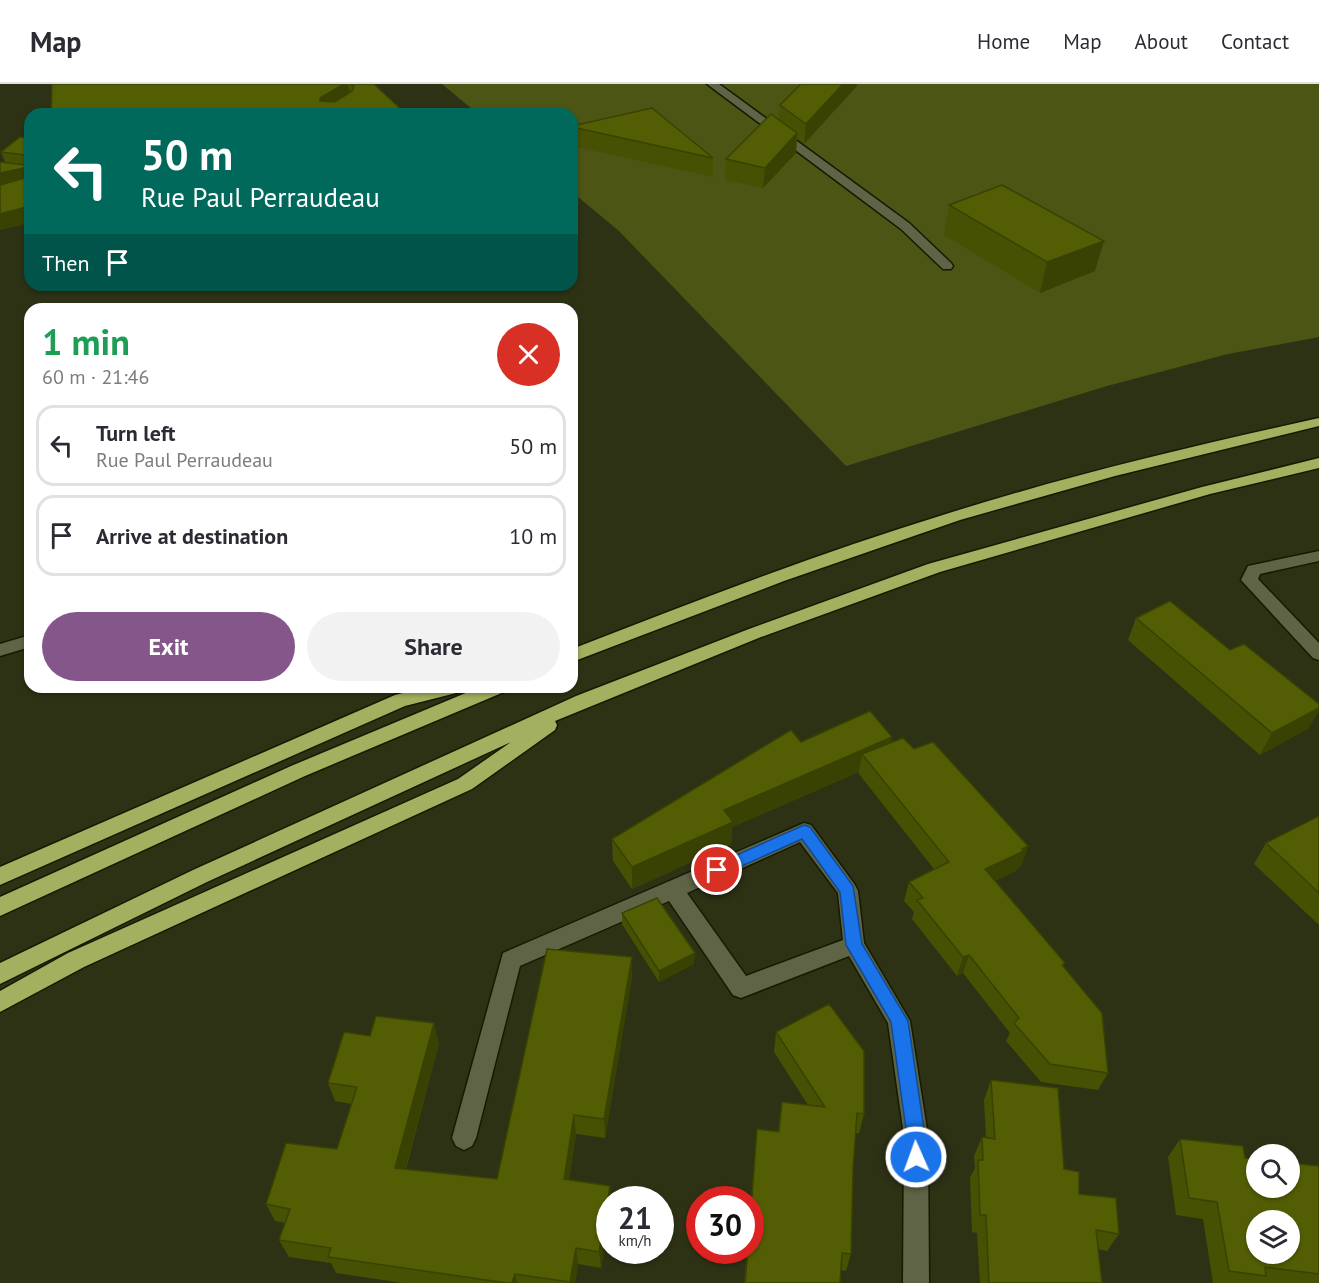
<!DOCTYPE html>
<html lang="en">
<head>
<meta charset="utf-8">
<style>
  body { margin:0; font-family:"PT Sans",sans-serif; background:#f2f2f3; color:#2b2b33; height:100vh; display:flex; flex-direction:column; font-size:22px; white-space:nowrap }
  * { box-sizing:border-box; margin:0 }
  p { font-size:20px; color:#7c7c81 }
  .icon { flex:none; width:33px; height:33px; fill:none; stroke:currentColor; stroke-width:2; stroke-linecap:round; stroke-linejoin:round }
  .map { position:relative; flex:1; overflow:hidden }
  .side { position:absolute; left:24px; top:219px; width:554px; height:390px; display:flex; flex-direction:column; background:#fff; border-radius:18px; box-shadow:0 2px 4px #0004 }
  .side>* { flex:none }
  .top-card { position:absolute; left:24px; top:24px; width:554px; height:183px; border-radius:18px; box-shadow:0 2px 4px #0004; background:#00695c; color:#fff; overflow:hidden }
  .fabs { position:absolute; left:1246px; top:1060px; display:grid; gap:12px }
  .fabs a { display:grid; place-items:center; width:54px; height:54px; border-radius:50%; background:#fff; box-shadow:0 2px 4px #0004; font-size:30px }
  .speed { position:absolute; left:596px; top:1102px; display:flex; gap:12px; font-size:30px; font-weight:700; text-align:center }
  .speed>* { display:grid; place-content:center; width:78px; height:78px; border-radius:50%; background:#fff; box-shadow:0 2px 4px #0004; line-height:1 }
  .speed small { font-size:15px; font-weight:400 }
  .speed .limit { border:9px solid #d22; background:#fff; color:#111 }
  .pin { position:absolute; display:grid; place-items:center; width:51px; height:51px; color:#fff; margin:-26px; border:3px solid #fff; border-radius:50%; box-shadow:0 2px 6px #0007 }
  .me { position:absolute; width:66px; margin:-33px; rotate:358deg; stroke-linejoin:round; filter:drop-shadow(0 0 4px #0008) }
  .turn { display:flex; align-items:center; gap:21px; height:126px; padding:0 18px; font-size:27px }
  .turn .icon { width:78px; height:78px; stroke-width:2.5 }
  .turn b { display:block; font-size:42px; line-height:51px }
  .then { display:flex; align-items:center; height:57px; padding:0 18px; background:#0003; gap:12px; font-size:22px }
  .round { display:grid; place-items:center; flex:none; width:63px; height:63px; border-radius:32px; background:#f2f2f3 }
  .summary { display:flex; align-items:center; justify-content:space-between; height:102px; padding:0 18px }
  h1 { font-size:36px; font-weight:800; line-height:45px; color:#1e9e55 }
  .action { display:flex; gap:12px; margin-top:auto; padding:12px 18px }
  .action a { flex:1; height:69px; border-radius:36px; background:#855689; color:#fff; font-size:24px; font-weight:800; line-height:69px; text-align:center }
  .action a+a { background:#f2f2f3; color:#2b2b33 }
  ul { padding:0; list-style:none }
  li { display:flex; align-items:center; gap:18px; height:81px; margin:0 12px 9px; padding:0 6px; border:3px solid #e1e1e2; border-radius:18px }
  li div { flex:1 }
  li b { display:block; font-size:22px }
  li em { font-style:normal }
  header { display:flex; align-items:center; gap:36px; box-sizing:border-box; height:84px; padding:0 30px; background:#fff; border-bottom:2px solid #e1e1e2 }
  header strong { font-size:28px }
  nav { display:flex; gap:33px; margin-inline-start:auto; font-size:21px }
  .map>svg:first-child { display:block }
  .green { fill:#4d5515 }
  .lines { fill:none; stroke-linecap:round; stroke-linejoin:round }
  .minor-casing { stroke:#161a00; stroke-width:3 }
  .highway-casing { stroke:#161a00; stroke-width:3 }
  .minor { fill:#5e6445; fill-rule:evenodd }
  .highway { fill:#a2b05f; fill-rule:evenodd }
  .wall { fill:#475103 }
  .shaded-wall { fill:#3a4203 }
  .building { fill:#535e04; stroke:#3a4203; stroke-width:1.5; fill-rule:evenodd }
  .route { fill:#1a73e8; stroke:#114b97; stroke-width:1.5 }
</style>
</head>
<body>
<header>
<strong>Map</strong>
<nav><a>Home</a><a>Map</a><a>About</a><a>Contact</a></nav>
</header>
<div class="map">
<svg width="1319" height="1199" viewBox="0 0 1319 1199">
  <rect width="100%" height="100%" fill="#2d3215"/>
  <path class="green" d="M442,0H1319V253L1228,270L1107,302L846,382L619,147L572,108V30H478Z"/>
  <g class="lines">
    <defs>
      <g id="minor">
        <path d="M707,0H719L909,139L951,179L953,182L951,185H943L901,145Z"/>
        <path d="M1319,467V477L1260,490L1258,495L1319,559V576L1313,574L1241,496L1248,482Z"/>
        <path d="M30,551V563L0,572V560Z"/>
        <path d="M804,739L811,741L855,801L858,807L864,859L910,937L928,1052L929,1199H903L904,1052L888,939L849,872L741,914L733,911L669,817L520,882L476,1054L472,1062L464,1066L456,1062L452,1054L503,869ZM800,758L838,809L843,856L746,892L687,809Z"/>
      </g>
      <g id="highway">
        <path d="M1319,334V342L1115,392L960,436L784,497L572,578V565C695,517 819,469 946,430C1069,391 1194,362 1319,334Z"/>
        <path d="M1319,374V384L1210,410L940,488L761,553L555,637L557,641L555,646L472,705L84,883L0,928V907L68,869L458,695L511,658L207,798L0,900V879L193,786L576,612L749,545L928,480L1202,403Z"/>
        <path d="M427,603H463L460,608L405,622L0,801V783L395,611Z"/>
        <path d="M480,603H507L504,608L305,692L0,832V813L291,682Z"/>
      </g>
    </defs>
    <use href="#minor" class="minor-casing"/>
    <use href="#highway" class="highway-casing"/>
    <use href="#minor" class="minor"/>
    <use href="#highway" class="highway"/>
  </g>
  <g class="wall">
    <path d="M52,0H374L405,30H51Z"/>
    <path d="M801,0H857V2L804,60L797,54L796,69L763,104L725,96L726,75L779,36L780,21Z"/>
    <path d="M572,42L713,74V93L572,62Z"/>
    <path d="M30,54V139L1,68Z"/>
    <path d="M949,121L1095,187L1040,209L944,151Z"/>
    <path d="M1136,534L1309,644L1260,671L1128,556Z"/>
    <path d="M801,658H891L914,665L1028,762L1021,782L1018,783L1017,786L995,797L1065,879L1063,883L1108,989L1098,1006L1041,998L1006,957L1010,949L963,889L957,892L912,835L914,828L904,817L909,798L934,785L859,690V688L732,743L731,760L632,805L613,777L612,755Z"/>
    <path d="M1319,732V841L1254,780L1266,759Z"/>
    <path d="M622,829L694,880L659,898L622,840Z"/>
    <path d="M632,893L605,1054L576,1050L569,1096L609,1116V1132L601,1184L578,1180L575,1199H403L336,1189L331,1179L289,1173L279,1156L285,1139L275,1137L266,1120L337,1065L351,1020L335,1017L328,999L370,952L439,959L406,1085L497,1095Z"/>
    <path d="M776,948L864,1030L859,1049H855L853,1085L851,1170L846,1187L841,1186L840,1199H744L747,1167H750V1128L757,1045L778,1047L782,1018L808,1021L774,968Z"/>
    <path d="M991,996L1064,1085L1079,1110L1119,1150L1107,1167L1098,1165L1102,1199H980L977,1149L972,1148L970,1094L975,1084L974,1072L982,1053L986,1054L984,1016Z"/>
    <path d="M1180,1055L1245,1074L1319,1082V1199H1213L1203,1135L1176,1131L1168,1073Z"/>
  </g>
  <g class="shaded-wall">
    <path d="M344,0H348L350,12L323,28L320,17V14Z"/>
    <path d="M843,0H857V2L804,60L806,40Z"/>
    <path d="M797,49L796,69L763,104L765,84Z"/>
    <path d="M24,84L30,99L0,105V89Z"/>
    <path d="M30,122V139L0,146V130Z"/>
    <path d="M1104,157L1095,187L1040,209L1047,178Z"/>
    <path d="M1319,624V627L1309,644L1260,671L1272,649Z"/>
    <path d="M892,653L888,676L862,670L859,688L732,743L731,760L632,805V783L724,726Z"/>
    <path d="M1028,762L1021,782L1018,783L1017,786L979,805L985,785Z"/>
    <path d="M695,869L694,880L659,898V887Z"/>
    <path d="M969,871L963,889L957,892L963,873Z"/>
    <path d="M632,873V893L605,1054L604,1035Z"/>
    <path d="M434,939L439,959L401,1101L395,1084Z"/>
    <path d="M574,1031L576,1050L566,1113L564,1095Z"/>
    <path d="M610,1102L611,1116H609V1132L601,1184L599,1168Z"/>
    <path d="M576,1164L578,1180L575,1199H570Z"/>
    <path d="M515,1190L517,1199H512Z"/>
  </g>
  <g class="building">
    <path d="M52,0H344L320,14V17L335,18L352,7L354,2L350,0H374L405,29L51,30Z"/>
    <path d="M801,0H843L806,40L780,21Z"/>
    <path d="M652,24L713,74L572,43V42Z"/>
    <path d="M771,30L797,49L765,84L726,75Z"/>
    <path d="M20,53L30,54V122L0,130V101L25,94L27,86L24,84L0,89V78L26,81L25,71L1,68Z"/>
    <path d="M1002,101L1104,157L1047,178L949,121Z"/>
    <path d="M1170,517L1230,566L1244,560L1319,620V624L1272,649L1136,534Z"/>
    <path d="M870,627L892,653L724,726L733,738L632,783L612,755L791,646L801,658Z"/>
    <path d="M903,654L914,665L933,658L1028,762L1022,765L1024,767L985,785L1065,879L1062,881L1102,929L1108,989L1050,980L1014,939L1019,934L969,871L963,873L917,816L923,814L909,798L949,778L862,670Z"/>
    <path d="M1319,732V809L1266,759Z"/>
    <path d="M657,814L695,869L659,887L622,829Z"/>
    <path d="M547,865L632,873L604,1035L574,1031L564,1095L610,1102L599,1168L576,1164L570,1198L515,1190L512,1199H507L328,1173L331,1164L279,1156L290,1125L266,1120L286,1059L337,1065L357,1003L328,999L344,948L370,952L376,932L434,939L395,1084L497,1095Z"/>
    <path d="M829,920L864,967V1030L857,1029L853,1085L851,1170L842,1169L840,1199H745L748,1167H750V1140L757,1045L779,1048L782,1018L825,1023L776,948Z"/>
    <path d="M991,996L1058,1004L1064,1085L1079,1088V1110L1116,1114L1119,1150L1096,1146L1102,1199H989L986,1131H980L978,1076H983L982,1053L995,1055Z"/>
    <path d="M1180,1055L1243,1062L1245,1074L1257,1075V1104H1290V1079L1319,1082V1190L1265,1183L1266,1192L1229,1187L1217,1118L1189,1114ZM1257,1137H1290V1170H1257Z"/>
  </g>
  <path class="route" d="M804,741L810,743L853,802L862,860L908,937L925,1052V1073L922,1079L916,1082L909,1079L906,1073L907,1052L891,938L846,861L840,808L802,755L717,793L712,791L709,786L712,782Z"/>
</svg>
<div class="fabs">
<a><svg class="icon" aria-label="search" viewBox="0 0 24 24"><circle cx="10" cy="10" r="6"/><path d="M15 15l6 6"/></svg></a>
<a><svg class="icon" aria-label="layers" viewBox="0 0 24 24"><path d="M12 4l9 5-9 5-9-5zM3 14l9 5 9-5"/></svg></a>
</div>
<div class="speed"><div>21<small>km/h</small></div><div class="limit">30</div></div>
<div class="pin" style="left:717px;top:786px;background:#d93025"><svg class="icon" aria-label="arrive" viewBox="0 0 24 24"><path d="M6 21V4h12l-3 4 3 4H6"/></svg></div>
<svg class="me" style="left:916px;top:1073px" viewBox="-20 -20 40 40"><circle r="17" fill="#1a73e8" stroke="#fff" stroke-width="3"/><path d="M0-11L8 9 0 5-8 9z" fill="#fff"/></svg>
<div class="top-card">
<div class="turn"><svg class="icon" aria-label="left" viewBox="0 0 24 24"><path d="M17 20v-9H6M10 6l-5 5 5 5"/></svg><div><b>50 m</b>Rue Paul Perraudeau</div></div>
<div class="then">Then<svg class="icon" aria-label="arrive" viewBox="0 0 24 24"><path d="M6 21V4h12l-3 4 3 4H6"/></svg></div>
</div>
<section class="side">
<div class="summary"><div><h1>1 min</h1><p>60 m · 21:46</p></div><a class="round" style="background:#d93025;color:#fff"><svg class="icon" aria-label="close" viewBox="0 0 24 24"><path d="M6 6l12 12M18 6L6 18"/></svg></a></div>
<ul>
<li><svg class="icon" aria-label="left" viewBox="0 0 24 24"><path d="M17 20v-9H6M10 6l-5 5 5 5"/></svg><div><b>Turn left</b><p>Rue Paul Perraudeau</p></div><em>50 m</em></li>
<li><svg class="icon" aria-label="arrive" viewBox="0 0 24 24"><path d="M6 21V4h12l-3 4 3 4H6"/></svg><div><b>Arrive at destination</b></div><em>10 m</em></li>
</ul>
<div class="action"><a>Exit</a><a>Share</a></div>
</section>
</div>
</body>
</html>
